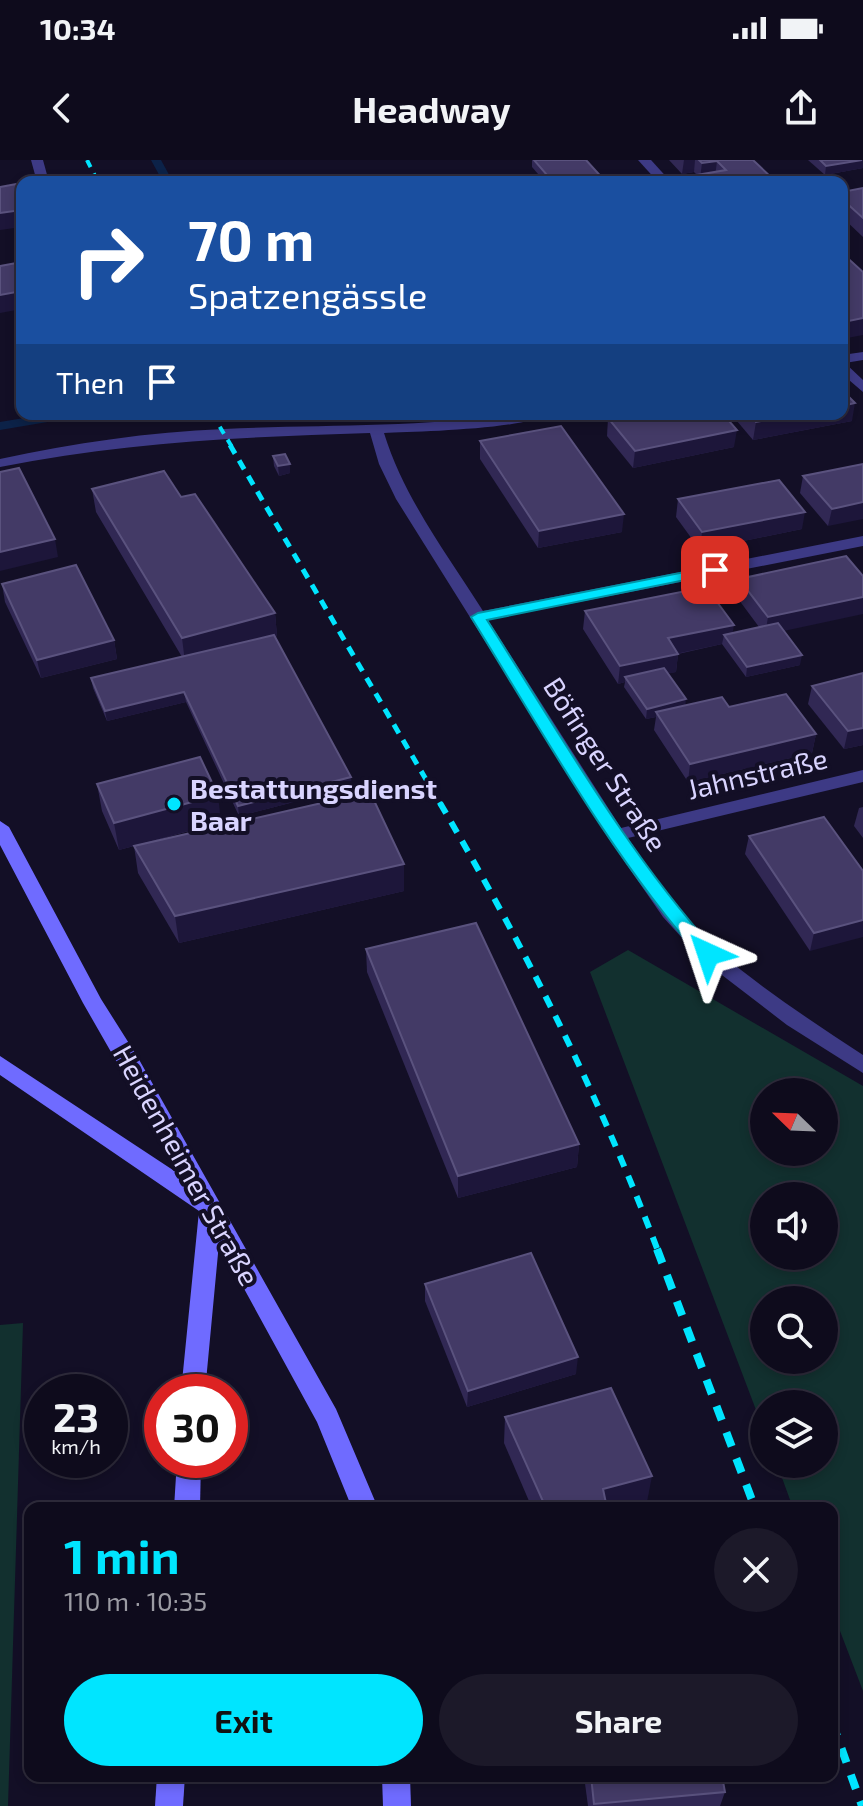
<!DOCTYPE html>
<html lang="en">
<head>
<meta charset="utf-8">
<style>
  body { margin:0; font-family:"Exo 2",sans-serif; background:#1c1929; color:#f1f3f6; height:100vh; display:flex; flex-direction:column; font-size:30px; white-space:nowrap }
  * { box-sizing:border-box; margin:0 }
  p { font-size:26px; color:#9b9ba3 }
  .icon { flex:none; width:44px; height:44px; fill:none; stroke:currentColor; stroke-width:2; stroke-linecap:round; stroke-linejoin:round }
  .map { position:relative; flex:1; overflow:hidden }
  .sheet { position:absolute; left:24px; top:1342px; width:814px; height:280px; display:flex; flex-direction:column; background:#0e0b1c; border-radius:16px; box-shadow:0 4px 12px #0003,0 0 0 2px #2e2b3b }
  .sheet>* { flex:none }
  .hud { position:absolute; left:16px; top:16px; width:832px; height:244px; border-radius:16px; box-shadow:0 4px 12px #0003,0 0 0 2px #2e2b3b; background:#1a4fa0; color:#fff; overflow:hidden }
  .needle { width:52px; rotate:293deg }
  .controls { position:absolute; left:750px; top:918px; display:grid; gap:16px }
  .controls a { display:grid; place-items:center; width:88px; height:88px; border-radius:50%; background:#0e0b1c; box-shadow:0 4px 12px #0003,0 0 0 2px #2e2b3b; font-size:40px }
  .speed { position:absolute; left:24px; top:1214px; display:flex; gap:16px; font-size:40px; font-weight:700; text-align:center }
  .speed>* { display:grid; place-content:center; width:104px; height:104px; border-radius:50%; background:#0e0b1c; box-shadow:0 4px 12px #0003,0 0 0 2px #2e2b3b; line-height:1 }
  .speed small { font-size:20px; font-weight:400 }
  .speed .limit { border:12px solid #d22; background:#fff; color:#111 }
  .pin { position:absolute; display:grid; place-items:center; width:68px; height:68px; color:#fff; margin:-34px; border-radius:16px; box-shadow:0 4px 12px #0006 }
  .me { position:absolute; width:88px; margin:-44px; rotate:318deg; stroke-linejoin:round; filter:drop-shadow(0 0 6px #0008) }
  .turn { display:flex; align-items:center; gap:28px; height:168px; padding:0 40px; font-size:36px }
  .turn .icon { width:104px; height:104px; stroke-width:2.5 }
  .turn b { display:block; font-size:56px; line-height:68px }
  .then { display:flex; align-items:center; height:76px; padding:0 40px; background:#0003; gap:16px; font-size:30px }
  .round { display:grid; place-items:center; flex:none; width:84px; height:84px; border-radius:42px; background:#1c1929 }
  .summary { display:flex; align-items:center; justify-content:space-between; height:136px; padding:0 40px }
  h1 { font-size:48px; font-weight:700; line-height:60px; color:#00e5ff }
  .cta { display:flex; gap:16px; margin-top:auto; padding:16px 40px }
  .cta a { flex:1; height:92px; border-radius:48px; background:#00e5ff; color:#111; font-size:32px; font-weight:700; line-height:92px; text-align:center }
  .cta a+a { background:#1c1929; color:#f1f3f6 }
  .status { display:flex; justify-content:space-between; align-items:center; height:56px; padding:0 40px; background:#0e0b1c; direction:ltr }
  .status svg { height:22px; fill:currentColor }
  header { display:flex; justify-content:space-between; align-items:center; height:104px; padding:0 40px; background:#0e0b1c; font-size:36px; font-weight:700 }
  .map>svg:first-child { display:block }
  .green { fill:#12302f; fill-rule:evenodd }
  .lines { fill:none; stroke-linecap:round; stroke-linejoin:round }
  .stream { fill:#0c2248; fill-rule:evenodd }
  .minor { fill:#3d3a85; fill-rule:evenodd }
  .secondary { fill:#6f6bff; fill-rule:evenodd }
  .rail-far3 { stroke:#00e5ff; stroke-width:4; stroke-dasharray:8 7; stroke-linecap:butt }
  .rail-far2 { stroke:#00e5ff; stroke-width:5; stroke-dasharray:10 8; stroke-linecap:butt }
  .rail-far1 { stroke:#00e5ff; stroke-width:6; stroke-dasharray:12 10; stroke-linecap:butt }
  .rail { stroke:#00e5ff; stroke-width:8; stroke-dasharray:15 13; stroke-linecap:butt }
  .wall { fill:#312854 }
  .shaded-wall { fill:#1d163a }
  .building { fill:#433a66; stroke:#5a527e; stroke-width:2 }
  .route { fill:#00e5ff; stroke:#0095a6; stroke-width:2 }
  .poi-dot { fill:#00e5ff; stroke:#130f26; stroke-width:3 }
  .labels { text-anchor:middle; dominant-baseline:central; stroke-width:8; stroke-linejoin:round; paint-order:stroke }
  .street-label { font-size:28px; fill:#d9d4ff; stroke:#130f26 }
  .poi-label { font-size:28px; font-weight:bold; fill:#d9d4ff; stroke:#130f26; text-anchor:start }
</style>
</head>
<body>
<div class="status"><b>10:34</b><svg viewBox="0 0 49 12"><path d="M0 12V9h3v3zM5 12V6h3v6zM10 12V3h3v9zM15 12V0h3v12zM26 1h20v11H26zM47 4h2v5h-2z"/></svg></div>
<header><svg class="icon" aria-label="back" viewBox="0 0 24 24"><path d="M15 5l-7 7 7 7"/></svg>Headway<svg class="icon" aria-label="share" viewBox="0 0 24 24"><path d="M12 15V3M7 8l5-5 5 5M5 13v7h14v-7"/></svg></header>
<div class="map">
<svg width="863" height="1646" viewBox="0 0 863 1646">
  <rect width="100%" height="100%" fill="#130f26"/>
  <g class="green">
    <path d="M628,790L863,926V1531L832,1450V1348H793L777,1304H824V1244H764V1271L590,812ZM764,932H824V992H764ZM764,1036H824V1096H764ZM764,1140H824V1200H764Z"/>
    <path d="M23,1163L8,1646H0V1165Z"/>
  </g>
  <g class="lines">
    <g class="stream">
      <path d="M151,0H161L173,22H163Z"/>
      <path d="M48,254H77L71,258L0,270V262Z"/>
    </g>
    <g class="minor">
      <path d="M31,0H43L49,22H37Z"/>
      <path d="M638,0H651L671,22H658Z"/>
      <path d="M863,192V200L845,203L863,220V232L842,214V195Z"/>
      <path d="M511,254H547C527,269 415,272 384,273C404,338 447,394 483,451L863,376V386L488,460L621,668L863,610V622L628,678C655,717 681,759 717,790C762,829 813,862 863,895V913L787,865L701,799L663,757L609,679L396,339L379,304L370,273C243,277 125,282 0,307V299C74,283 149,272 224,269C320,264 416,268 511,254Z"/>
    </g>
    <g class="secondary">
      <path d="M0,661L9,667L101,839L137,896L336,1249L378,1348H352L317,1262L219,1083L205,1232H181L199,1051L0,915V896L182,1016L83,843L0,685Z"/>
      <path d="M177,1300H201L200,1348H174Z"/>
      <path d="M157,1616H185L183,1646H155Z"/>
      <path d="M382,1616H410L411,1646H383Z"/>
    </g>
    <g class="rail-far3">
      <path d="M87,0L98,22"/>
      <path d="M212,254L232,287"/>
    </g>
    <path class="rail-far2" d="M230,285L441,645"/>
    <path class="rail-far1" d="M440,643C524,786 599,935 658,1091"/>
    <g class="rail">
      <path d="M657,1089L755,1348"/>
      <path d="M832,1562L862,1646"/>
    </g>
  </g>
  <g class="wall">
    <path d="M532,0H586L606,22H545L532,7Z"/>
    <path d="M669,0H753L773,19L772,22H696L697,15L694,12L682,14Z"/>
    <path d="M808,0H863V8L825,15Z"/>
    <path d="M863,28V77L842,57V32Z"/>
    <path d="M731,254H842L852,261L753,280Z"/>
    <path d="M608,258L734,287L633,308L607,276Z"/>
    <path d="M480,281L622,372L538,388L480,299Z"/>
    <path d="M273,296L290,313L279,316L274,306Z"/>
    <path d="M863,304L828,366L800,333L803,316Z"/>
    <path d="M92,329L181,337L275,453L277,476L275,477L352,627L239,656L186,542L107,561L93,528L91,518L182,497L96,352Z"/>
    <path d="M678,339L802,369L700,390L676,357Z"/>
    <path d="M739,419L784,471L800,505L746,517L722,484L678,494L676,512L668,513L685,546L729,547L816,574L812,593L688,622L654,570L656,557L646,559L624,527L625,522L618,524L583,469L585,451L733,473L759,467L736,436Z"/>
    <path d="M2,424L114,480L117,499L41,518L5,442Z"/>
    <path d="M863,513V585L844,589L808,544L812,526Z"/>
    <path d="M97,624L221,662L139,685L404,704V731L179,783L138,713L134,686L119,690L102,651Z"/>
    <path d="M863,647V678L854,666L859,648Z"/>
    <path d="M749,676L863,711L810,791L745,694Z"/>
    <path d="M366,789L579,984L577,1007L458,1038L367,812Z"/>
    <path d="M425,1124L576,1214L467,1247L425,1141Z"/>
    <path d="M505,1257L647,1342L625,1348H532L504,1283Z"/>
    <path d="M584,1616H722L725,1632L720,1646H588Z"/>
  </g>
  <g class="shaded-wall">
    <path d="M684,0H695L694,12L682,14Z"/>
    <path d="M863,0V8L825,15L826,6Z"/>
    <path d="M717,1L715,17L700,19L702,3Z"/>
    <path d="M22,50V67L0,70V53Z"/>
    <path d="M22,131V149L0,153V135Z"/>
    <path d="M863,158V175L842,179L844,162Z"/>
    <path d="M855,243L852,261L753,280L756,262L800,254H842V246Z"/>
    <path d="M737,270L734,287L633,308L635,291Z"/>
    <path d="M290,304V313L279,316L278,306Z"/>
    <path d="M863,342V359L828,366L832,349Z"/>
    <path d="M805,352L802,369L700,390L702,372Z"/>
    <path d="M624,354L622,372L538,388L539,371Z"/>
    <path d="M55,379L58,397L0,411V392Z"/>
    <path d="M863,437V454L765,475L768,457Z"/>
    <path d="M275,453L277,476L185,502L182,478Z"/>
    <path d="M734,465L731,483L724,475L722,484L666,496L668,478Z"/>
    <path d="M114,480L117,499L41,518L37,500Z"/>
    <path d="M678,494L676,512L628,522L625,517V522L618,524L620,506Z"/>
    <path d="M802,495L800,505L746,517L747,507Z"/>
    <path d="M184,532L186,542L107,561L105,551Z"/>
    <path d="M686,539L685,549L656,552V557L646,559L647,549Z"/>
    <path d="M863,568V585L844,589L848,571Z"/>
    <path d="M816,574L812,593L688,622L690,604Z"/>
    <path d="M351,617L352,627L239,656L238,646Z"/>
    <path d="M218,635L221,662L119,690L114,663Z"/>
    <path d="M404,704V731L179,783L175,756Z"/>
    <path d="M863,760V777L810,791L814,773Z"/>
    <path d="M579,984L577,1007L458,1038V1016Z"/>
    <path d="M578,1197L576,1214L467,1247L468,1231Z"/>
    <path d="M652,1316L647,1342L625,1348H600L603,1329Z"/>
  </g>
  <g class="building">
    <path d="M534,0H586L606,22H553Z"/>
    <path d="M699,0H753L773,19L753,22H704L697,15L726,10L717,1L702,3Z"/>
    <path d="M820,0H862L826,6Z"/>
    <path d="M22,23V50L0,53V27Z"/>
    <path d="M863,28V58L842,39V32Z"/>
    <path d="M842,93L863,112V158L844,162L842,160Z"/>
    <path d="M22,102V131L0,135V106Z"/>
    <path d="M842,230L855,243L842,246Z"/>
    <path d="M629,254H723L737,270L635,291L608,258Z"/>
    <path d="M749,254H800L756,262Z"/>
    <path d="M561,266L624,354L539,371L480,281Z"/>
    <path d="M285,294L290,304L278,306L273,296Z"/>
    <path d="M863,304V342L832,349L803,316Z"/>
    <path d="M19,308L55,379L0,392V312Z"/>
    <path d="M164,311L181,337L195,334L275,453L182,478L92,329Z"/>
    <path d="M779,320L805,352L702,372L678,339Z"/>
    <path d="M846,396L863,416V437L768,457L739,419Z"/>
    <path d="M76,405L114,480L37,500L2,424Z"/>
    <path d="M706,427L734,465L668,478L678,494L620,506L585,451Z"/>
    <path d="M778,463L802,495L747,507L724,475Z"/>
    <path d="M274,475L351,617L238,646L184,532L105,551L91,518Z"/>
    <path d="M664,508L686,539L647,549L625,517Z"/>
    <path d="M863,513V568L848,571L812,526Z"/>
    <path d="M786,534L816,574L690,604L656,552L722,537L729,547Z"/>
    <path d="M200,597L218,635L114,663L97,624Z"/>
    <path d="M370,632L404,704L175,756L134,686Z"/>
    <path d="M824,657L863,711V760L814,773L749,676Z"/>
    <path d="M476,763L579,984L458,1016L366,789Z"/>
    <path d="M531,1093L578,1197L468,1231L425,1124Z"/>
    <path d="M611,1228L652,1316L603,1329L607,1348H546L505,1257Z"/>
    <path d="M591,1616H722L725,1632L594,1644Z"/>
  </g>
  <path class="route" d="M715,406L720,407V413L487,460C559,572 625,690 714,789L717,794L708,800L701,798C611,696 543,573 471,457L478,453Z"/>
  <circle class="poi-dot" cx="174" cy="644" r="8"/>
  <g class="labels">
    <g class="street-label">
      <text transform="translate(606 604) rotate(57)">Böfinger Straße</text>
      <text transform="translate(757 613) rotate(-13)">Jahnstraße</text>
      <text transform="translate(187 1005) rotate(61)">Heidenheimer Straße</text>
    </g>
    <g class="poi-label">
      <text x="190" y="628">Bestattungsdienst<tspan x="190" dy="32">Baar</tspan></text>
    </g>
  </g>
</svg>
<div class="controls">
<a><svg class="needle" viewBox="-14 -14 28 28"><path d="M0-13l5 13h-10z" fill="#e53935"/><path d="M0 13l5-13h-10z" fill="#9b9ba3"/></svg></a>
<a><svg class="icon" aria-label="sound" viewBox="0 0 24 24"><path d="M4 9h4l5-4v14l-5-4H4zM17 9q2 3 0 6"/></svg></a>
<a><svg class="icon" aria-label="search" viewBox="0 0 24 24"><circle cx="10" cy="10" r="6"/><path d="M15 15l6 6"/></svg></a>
<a><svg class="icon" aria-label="layers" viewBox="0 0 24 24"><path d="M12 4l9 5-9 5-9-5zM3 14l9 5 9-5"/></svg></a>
</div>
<div class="speed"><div>23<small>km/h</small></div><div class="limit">30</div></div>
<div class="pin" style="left:715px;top:410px;background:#d93025"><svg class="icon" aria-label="arrive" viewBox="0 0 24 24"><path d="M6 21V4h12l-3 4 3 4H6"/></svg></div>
<svg class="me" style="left:708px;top:794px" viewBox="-20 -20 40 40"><path d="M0-17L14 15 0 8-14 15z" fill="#00e5ff" stroke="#fff" stroke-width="4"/></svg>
<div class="hud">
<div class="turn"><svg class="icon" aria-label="right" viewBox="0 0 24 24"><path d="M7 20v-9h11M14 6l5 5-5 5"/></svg><div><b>70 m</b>Spatzengässle</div></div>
<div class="then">Then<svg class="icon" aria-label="arrive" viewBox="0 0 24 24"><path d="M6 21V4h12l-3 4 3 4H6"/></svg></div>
</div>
<section class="sheet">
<div class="summary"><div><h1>1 min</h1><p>110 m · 10:35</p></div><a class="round"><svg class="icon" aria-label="close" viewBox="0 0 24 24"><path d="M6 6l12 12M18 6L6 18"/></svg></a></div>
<div class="cta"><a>Exit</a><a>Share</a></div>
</section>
</div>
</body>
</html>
